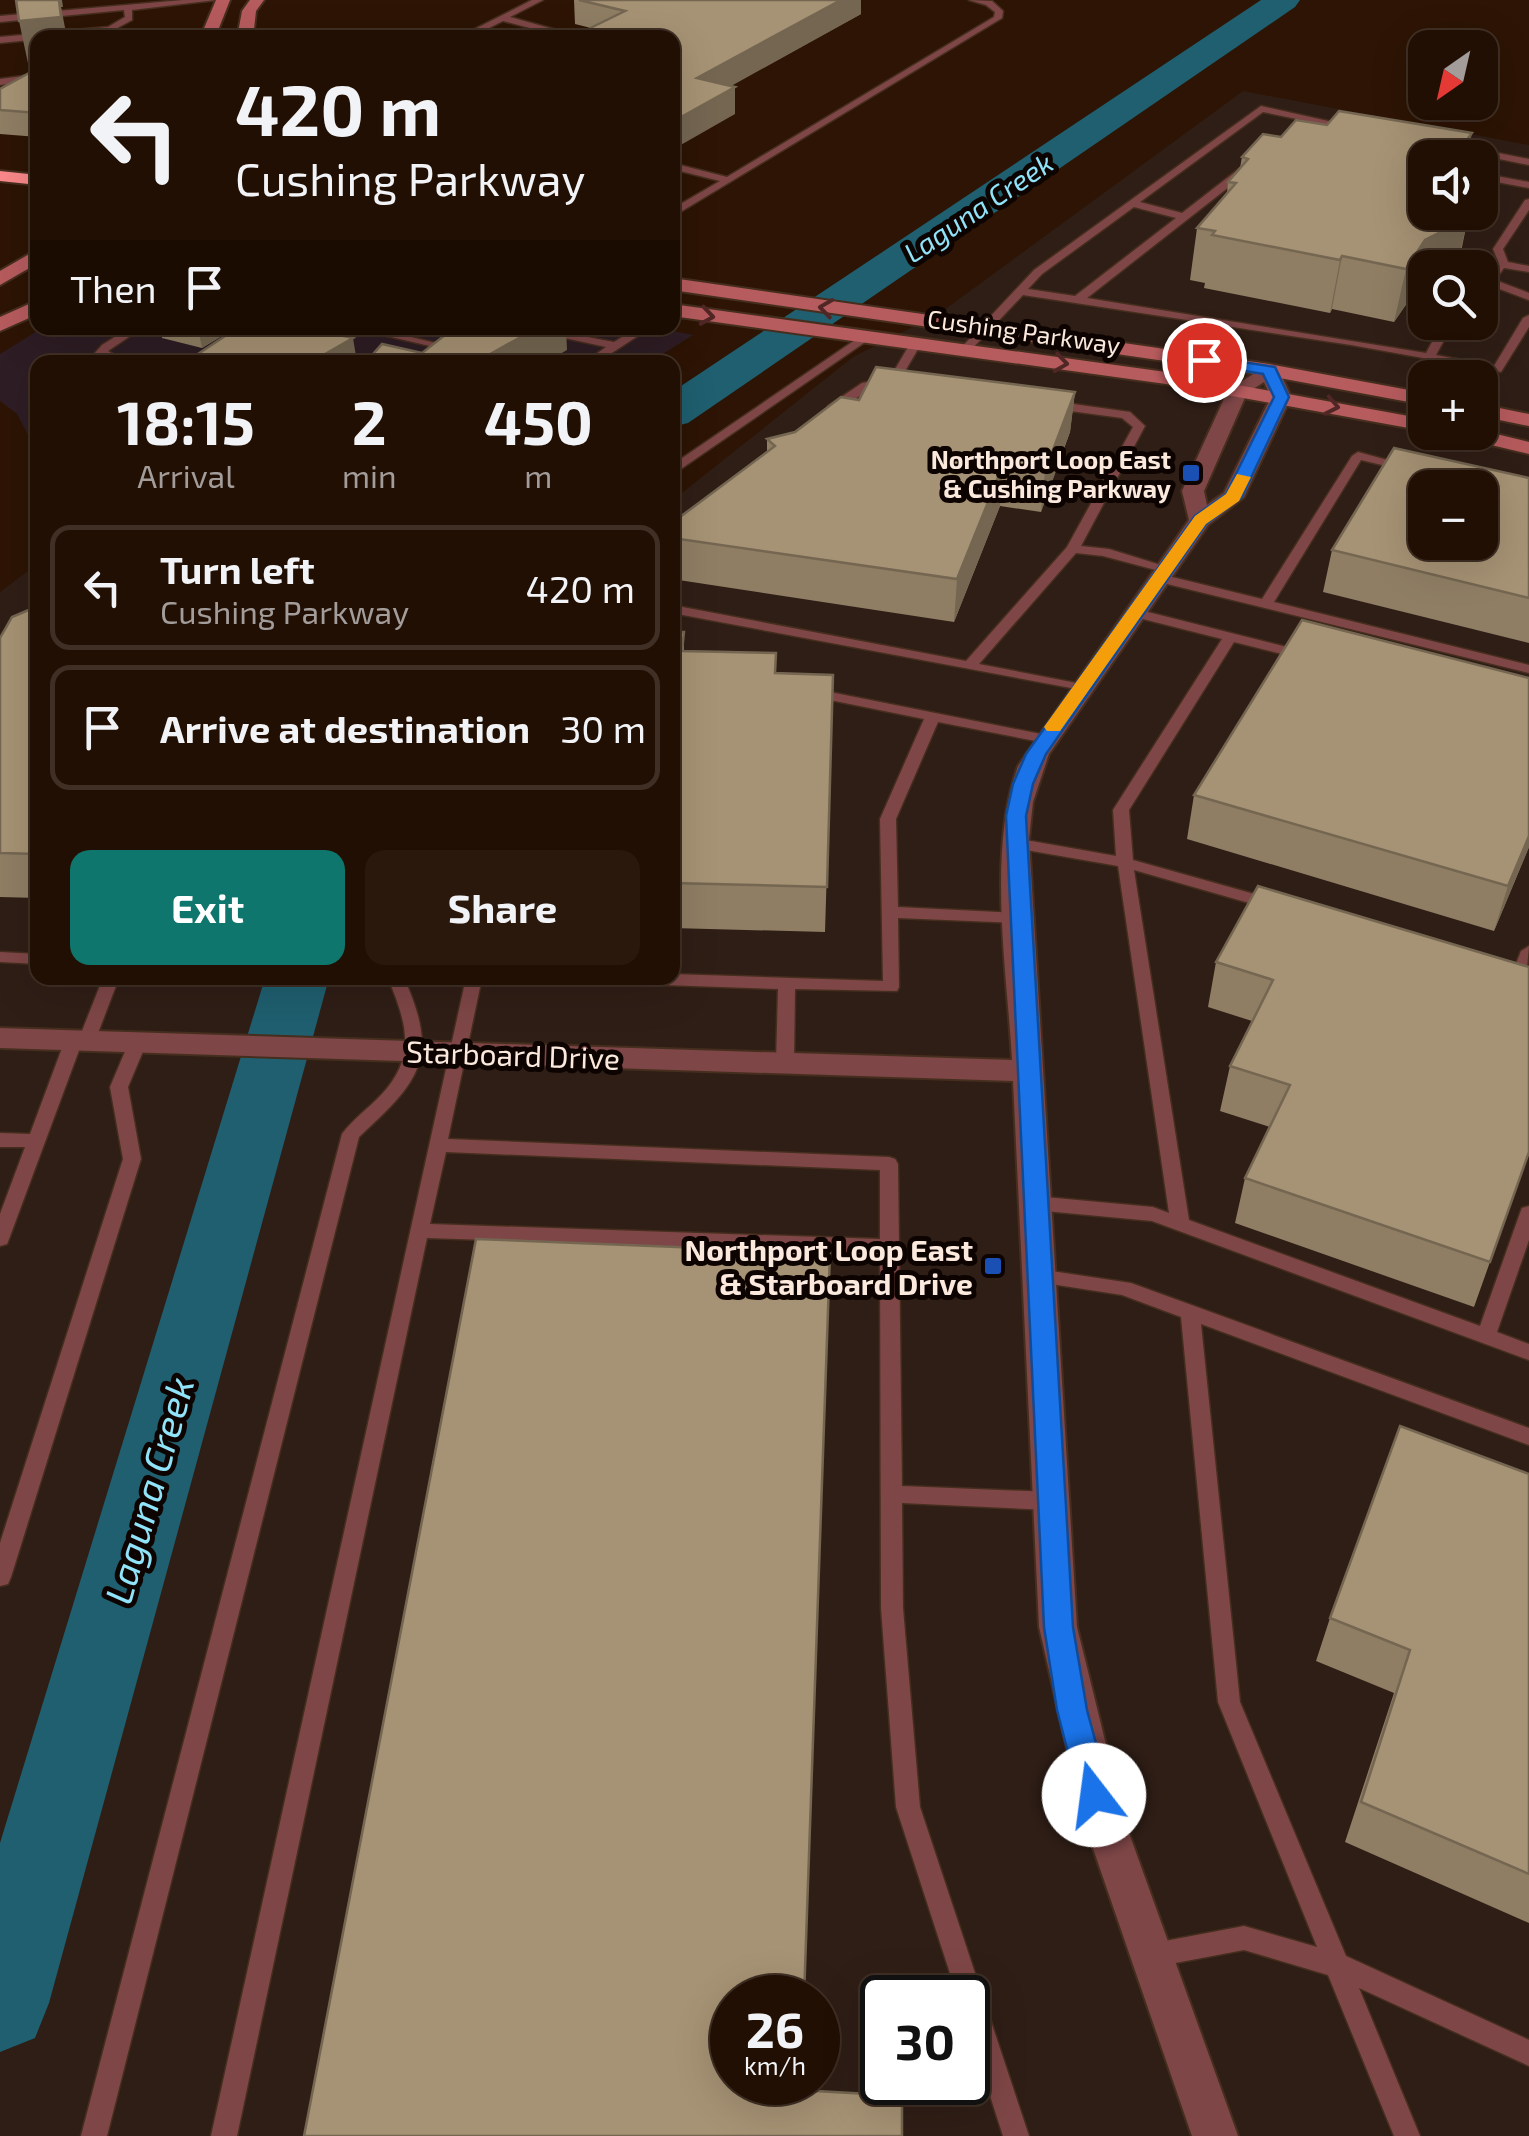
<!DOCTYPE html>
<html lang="en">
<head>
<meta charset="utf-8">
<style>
  body { margin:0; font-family:"Exo 2",sans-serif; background:#2a180d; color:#f1f3f6; height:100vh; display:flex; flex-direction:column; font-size:38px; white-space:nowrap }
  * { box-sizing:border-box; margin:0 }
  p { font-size:32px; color:#a29c9a }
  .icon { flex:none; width:55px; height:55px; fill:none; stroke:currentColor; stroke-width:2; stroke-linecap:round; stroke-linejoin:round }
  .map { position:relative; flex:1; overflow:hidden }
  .details { position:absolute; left:30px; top:355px; width:650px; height:630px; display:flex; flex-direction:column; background:#220f03; border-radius:20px; box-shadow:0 10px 40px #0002,0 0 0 2px #3f2f25 }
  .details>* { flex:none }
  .hud { position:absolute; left:30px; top:30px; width:650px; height:305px; border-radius:20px; box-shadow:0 10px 40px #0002,0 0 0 2px #3f2f25; background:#220f03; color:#f1f3f6; overflow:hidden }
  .needle { width:65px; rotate:214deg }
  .tools { position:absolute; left:1408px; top:30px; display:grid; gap:20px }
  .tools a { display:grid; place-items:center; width:90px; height:90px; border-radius:20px; background:#220f03; box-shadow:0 10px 40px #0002,0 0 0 2px #3f2f25; font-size:50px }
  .speed { position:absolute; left:710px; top:1975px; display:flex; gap:20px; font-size:50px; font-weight:700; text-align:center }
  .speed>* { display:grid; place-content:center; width:130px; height:130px; border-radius:50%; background:#220f03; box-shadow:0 10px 40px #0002,0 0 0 2px #3f2f25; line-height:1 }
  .speed small { font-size:25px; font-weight:400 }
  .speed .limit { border:5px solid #111; border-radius:15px; background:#fff; color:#111 }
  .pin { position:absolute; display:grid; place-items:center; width:85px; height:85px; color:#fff; margin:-42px; border:5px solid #fff; border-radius:50%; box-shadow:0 2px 10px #0007 }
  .me { position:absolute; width:110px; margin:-55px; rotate:345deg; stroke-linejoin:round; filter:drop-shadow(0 0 8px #0008) }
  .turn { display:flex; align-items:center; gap:35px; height:210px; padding:0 40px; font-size:45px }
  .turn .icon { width:130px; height:130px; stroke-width:2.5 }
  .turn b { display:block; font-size:70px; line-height:85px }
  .then { display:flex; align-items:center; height:95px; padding:0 40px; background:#0003; gap:20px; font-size:38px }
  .eta { display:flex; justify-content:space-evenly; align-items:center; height:170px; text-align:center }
  .eta b { font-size:60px; font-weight:700; line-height:70px }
  .primary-button { display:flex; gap:20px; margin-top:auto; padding:20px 40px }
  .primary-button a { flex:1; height:115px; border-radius:20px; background:#0f766e; color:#fff; font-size:40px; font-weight:700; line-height:115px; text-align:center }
  .primary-button a+a { background:#2a180d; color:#f1f3f6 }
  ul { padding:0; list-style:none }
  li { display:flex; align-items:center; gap:30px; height:125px; margin:0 20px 15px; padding:0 20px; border:5px solid #3f2f25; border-radius:20px }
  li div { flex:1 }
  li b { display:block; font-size:38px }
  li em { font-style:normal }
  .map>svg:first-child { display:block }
  .commercial { fill:#2e1d24 }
  .industrial { fill:#2f1e16; fill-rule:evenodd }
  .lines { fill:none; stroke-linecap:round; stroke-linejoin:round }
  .river { fill:#1f5f6f; fill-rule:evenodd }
  .lane-casing { stroke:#462e1e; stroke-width:3 }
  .street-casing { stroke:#462e1e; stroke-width:4 }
  .secondary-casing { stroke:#462e1e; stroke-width:4 }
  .highway-casing { stroke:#462e1e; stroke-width:4 }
  .lane { fill:#7e4647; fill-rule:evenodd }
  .street { fill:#7e4647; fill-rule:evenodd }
  .secondary { fill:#b65b5e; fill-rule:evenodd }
  .highway { fill:#f9888a; fill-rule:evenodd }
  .wall { fill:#8f7e64 }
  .shaded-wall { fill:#746651 }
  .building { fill:#a69274; stroke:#746651; stroke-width:2.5; fill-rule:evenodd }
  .oneway { stroke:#512726 }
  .route { fill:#1a73e8; stroke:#114b97; stroke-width:2.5 }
  .slow { fill:#f59e0b }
  .transit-dot { fill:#1a4fb4; stroke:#0d0401; stroke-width:4 }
  .labels { text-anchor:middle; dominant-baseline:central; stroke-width:10; stroke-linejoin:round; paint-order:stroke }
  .far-street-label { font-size:25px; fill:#fbe9de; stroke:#0d0401 }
  .far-poi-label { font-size:25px; font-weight:bold; fill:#fbe9de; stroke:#0d0401; text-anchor:end }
  .far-water-label { font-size:28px; font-style:italic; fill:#90e3f9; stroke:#0d0401 }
  .street-label { font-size:30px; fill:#fbe9de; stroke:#0d0401 }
  .poi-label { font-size:30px; font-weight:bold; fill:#fbe9de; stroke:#0d0401; text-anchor:end }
  .near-water-label { font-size:38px; font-style:italic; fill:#90e3f9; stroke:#0d0401 }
</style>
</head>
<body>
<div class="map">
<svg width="1529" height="2136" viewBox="0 0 1529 2136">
  <rect width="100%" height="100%" fill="#2d1404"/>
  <path class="commercial" d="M42,328H659L693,335L650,362H38L37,452L17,414L0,401V354Z"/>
  <path class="industrial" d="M1243,91L1529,145V2136H0V592L37,564L38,978H672L673,500L853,357L940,313ZM1425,158H1480V212H1425ZM1425,268H1480V322H1425ZM1425,378H1480V432H1425ZM1425,488H1480V542H1425ZM732,1998H818V2082H732ZM882,1998H968V2082H882Z"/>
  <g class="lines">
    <g class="river">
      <path d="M1261,0H1300L1295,7L688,423L672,427V392Z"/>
      <path d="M265,978H329L49,2003L35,2038L0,2052V1843Z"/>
    </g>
    <defs>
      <g id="lane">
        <path d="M183,0H216L132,10V20L110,32L0,43V37L108,27L125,17L124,10L0,22V16Z"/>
        <path d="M532,0H543L510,17L585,38H568L503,21L469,38H457Z"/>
        <path d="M969,0L992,1L1003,11L1002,18L672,217V209L720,181L672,169V163L727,177L994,17L995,12L986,5Z"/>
        <path d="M38,74V80L0,85V79Z"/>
        <path d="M1261,106L1355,127L1350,130L1263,112L1140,202L1182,213L1240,168H1248V172L1087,298L1426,353L1443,322H1454L1436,355L1494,366L1523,318L1529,315V327L1501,372L1351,345L1023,295L968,353H960V349L1034,270ZM1134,207L1176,218L1075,296L1028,289L1042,274Z"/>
        <path d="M1463,146L1529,159V165L1460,151L1458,149Z"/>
        <path d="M1480,173L1529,182V188L1480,179Z"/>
        <path d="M1529,199V210L1503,249L1508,262L1529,266V272L1504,268L1495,280L1529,293V300L1489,285L1480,288V281L1485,279L1498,261L1493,249L1525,200Z"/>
        <path d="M129,328H142L108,351L127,362H114L103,357L98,362H87L102,345Z"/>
        <path d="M353,328H373L440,344L434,347Z"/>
        <path d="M519,328H540L614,342L637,328H650L598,362H585L606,347Z"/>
        <path d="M861,336L871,338L672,475V465Z"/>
        <path d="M911,342L921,344L898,383L870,389L836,412H828V406L862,383L890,378Z"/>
        <path d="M335,353L375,362H352L331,358L329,356Z"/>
        <path d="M1052,401L1130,412L1145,426L1081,546L1109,549L1174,569L1167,573L1103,556L1076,553L979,664L1087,685V691L672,613V605L966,661L1067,547L1133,427L1122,418L1048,408V402Z"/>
        <path d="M1358,452L1413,467L1407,471L1361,460L1274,602L1529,665V673L1155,581L1153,578L1160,574L1262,599L1352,456Z"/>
        <path d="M1136,609L1311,653L1313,656L1306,660L1234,642L1129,810L1133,860L1276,900L1278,904L1270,909L1134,870L1189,1220L1480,1326L1520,1213L1522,1208L1529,1206V1240L1497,1332L1529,1344V1360L1152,1221L1034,1210L1027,1208L1025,1203L1027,1198L1034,1196L1153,1207L1169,1213L1118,866L1015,848L1007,843L1015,838L1116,856L1113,810L1222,639L1131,616L1129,613Z"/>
        <path d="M810,688L1046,735L1053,739L1046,743L938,722L896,819L898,907L1018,913L1026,918L1018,923L898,918L899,987L897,991L795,989L794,1063L785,1069L776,1063L778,989L635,984L627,978H672V974L883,981L880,819L924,719L805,695V689Z"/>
        <path d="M1529,946L1526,979L1524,983H1512L1510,979L1521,951Z"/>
        <path d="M0,952L38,954V964L0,962Z"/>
        <path d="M103,978H119L95,1041L92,1045H81L9,1239L7,1244L0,1246V1214L25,1147H0V1133L30,1134L65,1040L68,1036H80Z"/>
        <path d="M388,978H404C440,1058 420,1081 359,1137L107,2136H81L342,1134C353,1119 369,1108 381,1095C418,1056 406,1022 388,978Z"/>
        <path d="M466,978H482L448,1139L889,1157L895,1159L898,1164L902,1486L1050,1492L1057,1495L1061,1501L1057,1507L1050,1510L902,1503L903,1608L920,1807L1029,2136H1003L968,2027V1998H958L896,1807L881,1608L880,1253L427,1238L237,2136H211ZM446,1152L880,1170V1239L430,1224Z"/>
        <path d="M138,1036L147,1042L128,1087L141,1159L11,1577L8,1584L0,1586V1543L123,1159L110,1087L129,1042Z"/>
        <path d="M1038,1269L1131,1283L1529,1428V1445L1201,1324L1240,1702L1346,1956L1529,2040V2066L1359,1988L1420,2136H1394L1328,1975L1244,1950L1149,1968L1140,1965L1137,1956L1140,1947L1149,1944L1244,1926L1317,1947L1218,1702L1181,1317L1122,1295L1031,1281L1028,1276L1031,1271Z"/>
      </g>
      <path id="street" d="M1269,364L1279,370L1291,397L1244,497L1208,525L1049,754L1033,802L1029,839L1077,1627L1125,1822L1238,2136H1192L1084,1822L1039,1627L1013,1081L0,1048V1028L1012,1060C1007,970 987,851 1018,766L1189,520L1182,491L1228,390ZM1264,382L1271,397L1224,493L1207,505L1204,491L1247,393Z"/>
      <g id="secondary">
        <path d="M216,0H230L215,38H200Z"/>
        <path d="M250,0H264L256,11L253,38H237L242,11Z"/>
        <path d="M38,249V263L0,285V271Z"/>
        <path d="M672,278L1269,364L1425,393V405L1269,376L672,290Z"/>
        <path d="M38,300V314L0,331V317Z"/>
        <path d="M672,304L1166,372L1425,419V431L1166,384L672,316Z"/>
        <path d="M1480,404L1529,414V426L1480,416Z"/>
        <path d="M1480,430L1529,442V454L1453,436L1450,432Z"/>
      </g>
      <path id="highway" d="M0,171L38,175V185L0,181Z"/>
    </defs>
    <use href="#lane" class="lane-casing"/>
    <use href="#street" class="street-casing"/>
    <use href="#secondary" class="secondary-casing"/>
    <use href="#highway" class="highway-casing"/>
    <use href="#lane" class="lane"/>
    <use href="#street" class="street"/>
    <use href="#secondary" class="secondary"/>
    <use href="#highway" class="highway"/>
  </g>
  <g class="wall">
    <path d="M574,0H861V14L730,86L735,87V114L672,38L591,28L575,24Z"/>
    <path d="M38,68V137L0,134V89Z"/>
    <path d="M1281,137L1468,150L1480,158L1462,247L1457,263L1453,268H1425L1414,293L1394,322L1332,309L1330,313L1204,288L1205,283L1190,280L1197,228L1227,194L1228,182L1240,168L1242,157Z"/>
    <path d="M160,328H235L202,348L162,338Z"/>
    <path d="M1075,392L1070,432L1041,512L1000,506L954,622L672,579V528L767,451V439L795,432Z"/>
    <path d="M1529,478V643L1323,592L1332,550Z"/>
    <path d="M38,606V898L0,897V638Z"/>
    <path d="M672,632H684V651L776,673L833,675L825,932L672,928Z"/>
    <path d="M1529,678V847L1494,931L1187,839L1194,795Z"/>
    <path d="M1258,886L1529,1152L1474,1307L1235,1223L1245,1178L1270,1127L1220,1111L1230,1066L1252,1021L1208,1007L1216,962Z"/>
    <path d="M1529,1474V1923L1345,1842L1394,1693L1316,1661L1330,1618Z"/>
  </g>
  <g class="shaded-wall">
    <path d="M20,0H67H62L63,7H61L67,38H38V67L29,68L19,21Z"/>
    <path d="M841,0H861V14L697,105V78Z"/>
    <path d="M735,87V114L672,150V122Z"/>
    <path d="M1472,133L1467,158L1460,149Z"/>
    <path d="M1468,212H1470L1457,263L1453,268H1425V287L1414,293L1394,322L1406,269L1425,240Z"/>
    <path d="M1342,256L1332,309L1330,313L1340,260Z"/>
    <path d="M198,328H235L202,348Z"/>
    <path d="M537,328H566L567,350L546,362H476Z"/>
    <path d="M353,338L357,362H311Z"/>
    <path d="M1075,392L1070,432L1041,512L1045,471Z"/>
    <path d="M1003,465L1000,506L954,622L957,579Z"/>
    <path d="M1529,836V847L1494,931L1508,886Z"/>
  </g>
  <g class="building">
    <path d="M16,0H59L61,17L19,21Z"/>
    <path d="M579,0H841L697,78L735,87L672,122V38H570L625,11Z"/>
    <path d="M38,68V113L0,110V89Z"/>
    <path d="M1339,111L1472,133L1460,149L1485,153L1480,160V158H1425V212H1468L1454,225L1425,240L1406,269L1342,256L1340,260L1212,235L1215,231L1197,228L1236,183L1228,182L1248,159L1242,157L1263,134L1281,137L1296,120L1327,125Z"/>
    <path d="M237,328H306L353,338L311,362H186Z"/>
    <path d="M454,328H537L476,362H366L382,344L422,353Z"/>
    <path d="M876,367L1075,392L1045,471L1003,465L957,579L672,538V528L680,517L775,446L767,439L795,432L841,397L859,400Z"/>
    <path d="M1394,448L1529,478V598L1332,550ZM1425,488H1480V542H1425Z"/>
    <path d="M38,606V854L0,853V638L12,617Z"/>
    <path d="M1302,620L1529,678V836L1508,886L1194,795Z"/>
    <path d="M672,632H684L682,651L776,653L775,673L833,675L827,887L672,883Z"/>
    <path d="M1258,886L1529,967V1152L1490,1262L1245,1178L1290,1085L1230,1066L1273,980L1216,962Z"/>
    <path d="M476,1239L830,1253L804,1998H732V2082H801L800,2090L902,2096V2136H304Z"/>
    <path d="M1400,1426L1529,1474V1874L1361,1802L1410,1650L1330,1618Z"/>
  </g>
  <defs><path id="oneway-chevron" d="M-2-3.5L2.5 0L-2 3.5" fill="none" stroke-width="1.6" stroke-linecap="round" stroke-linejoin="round" transform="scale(2.5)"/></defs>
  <g class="oneway">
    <use href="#oneway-chevron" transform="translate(826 308) rotate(-172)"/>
    <use href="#oneway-chevron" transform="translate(707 316) rotate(9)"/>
    <use href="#oneway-chevron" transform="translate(1061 363) rotate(8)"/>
    <use href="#oneway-chevron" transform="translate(1332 406) rotate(11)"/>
  </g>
  <path class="route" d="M1204,356L1275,367L1289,397L1242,497L1206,524L1046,754L1033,784L1026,816L1073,1627L1087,1710L1110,1795L1105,1805L1094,1809L1084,1805L1079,1795L1057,1710L1044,1627L1006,816L1013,784L1026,754L1195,516L1226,494L1274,397L1263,374L1199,364V357Z"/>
  <path class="slow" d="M1237,474L1251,477L1239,501L1206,524L1060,731H1047L1044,727L1195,516L1226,494Z"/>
  <g class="transit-dot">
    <rect x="1181" y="463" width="20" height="20" rx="5"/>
    <rect x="983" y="1256" width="20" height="20" rx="5"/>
  </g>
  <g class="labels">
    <g class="far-street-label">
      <text transform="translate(1024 331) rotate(8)">Cushing Parkway</text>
    </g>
    <g class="far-poi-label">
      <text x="1171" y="459">Northport Loop East<tspan x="1171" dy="29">&amp; Cushing Parkway</tspan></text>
    </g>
    <g class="far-water-label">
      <text transform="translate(978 207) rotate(-34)">Laguna Creek</text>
    </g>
    <g class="street-label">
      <text transform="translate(513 1054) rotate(2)">Starboard Drive</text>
    </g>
    <g class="poi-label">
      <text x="973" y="1249">Northport Loop East<tspan x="973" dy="34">&amp; Starboard Drive</tspan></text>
    </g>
    <g class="near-water-label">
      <text transform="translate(148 1490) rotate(-74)">Laguna Creek</text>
    </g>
  </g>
</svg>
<div class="tools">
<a><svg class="needle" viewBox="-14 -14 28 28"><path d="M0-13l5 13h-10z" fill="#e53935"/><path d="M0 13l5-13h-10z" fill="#a29c9a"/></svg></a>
<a><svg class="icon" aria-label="sound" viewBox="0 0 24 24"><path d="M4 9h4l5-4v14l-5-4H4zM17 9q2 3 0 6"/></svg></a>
<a><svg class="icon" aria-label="search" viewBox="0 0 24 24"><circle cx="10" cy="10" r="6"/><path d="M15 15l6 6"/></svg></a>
<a>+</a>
<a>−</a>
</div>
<div class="speed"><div>26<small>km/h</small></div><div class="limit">30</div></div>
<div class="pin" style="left:1204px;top:360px;background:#d93025"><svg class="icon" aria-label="arrive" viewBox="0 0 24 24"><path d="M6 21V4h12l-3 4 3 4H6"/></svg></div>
<svg class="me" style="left:1094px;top:1795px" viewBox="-20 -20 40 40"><circle r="19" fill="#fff"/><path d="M0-13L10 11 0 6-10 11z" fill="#1a73e8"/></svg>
<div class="hud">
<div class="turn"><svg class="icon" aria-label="left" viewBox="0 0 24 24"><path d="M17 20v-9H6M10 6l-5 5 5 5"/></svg><div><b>420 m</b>Cushing Parkway</div></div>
<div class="then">Then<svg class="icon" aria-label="arrive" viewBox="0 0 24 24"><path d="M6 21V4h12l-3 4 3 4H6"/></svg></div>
</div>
<section class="details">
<div class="eta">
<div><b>18:15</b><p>Arrival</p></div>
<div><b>2</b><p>min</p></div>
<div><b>450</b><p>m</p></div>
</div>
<ul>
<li><svg class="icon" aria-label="left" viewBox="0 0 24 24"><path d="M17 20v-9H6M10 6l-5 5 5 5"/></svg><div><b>Turn left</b><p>Cushing Parkway</p></div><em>420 m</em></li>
<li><svg class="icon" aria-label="arrive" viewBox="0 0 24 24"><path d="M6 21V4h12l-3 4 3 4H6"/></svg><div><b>Arrive at destination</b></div><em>30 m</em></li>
</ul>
<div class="primary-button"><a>Exit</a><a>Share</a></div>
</section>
</div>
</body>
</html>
